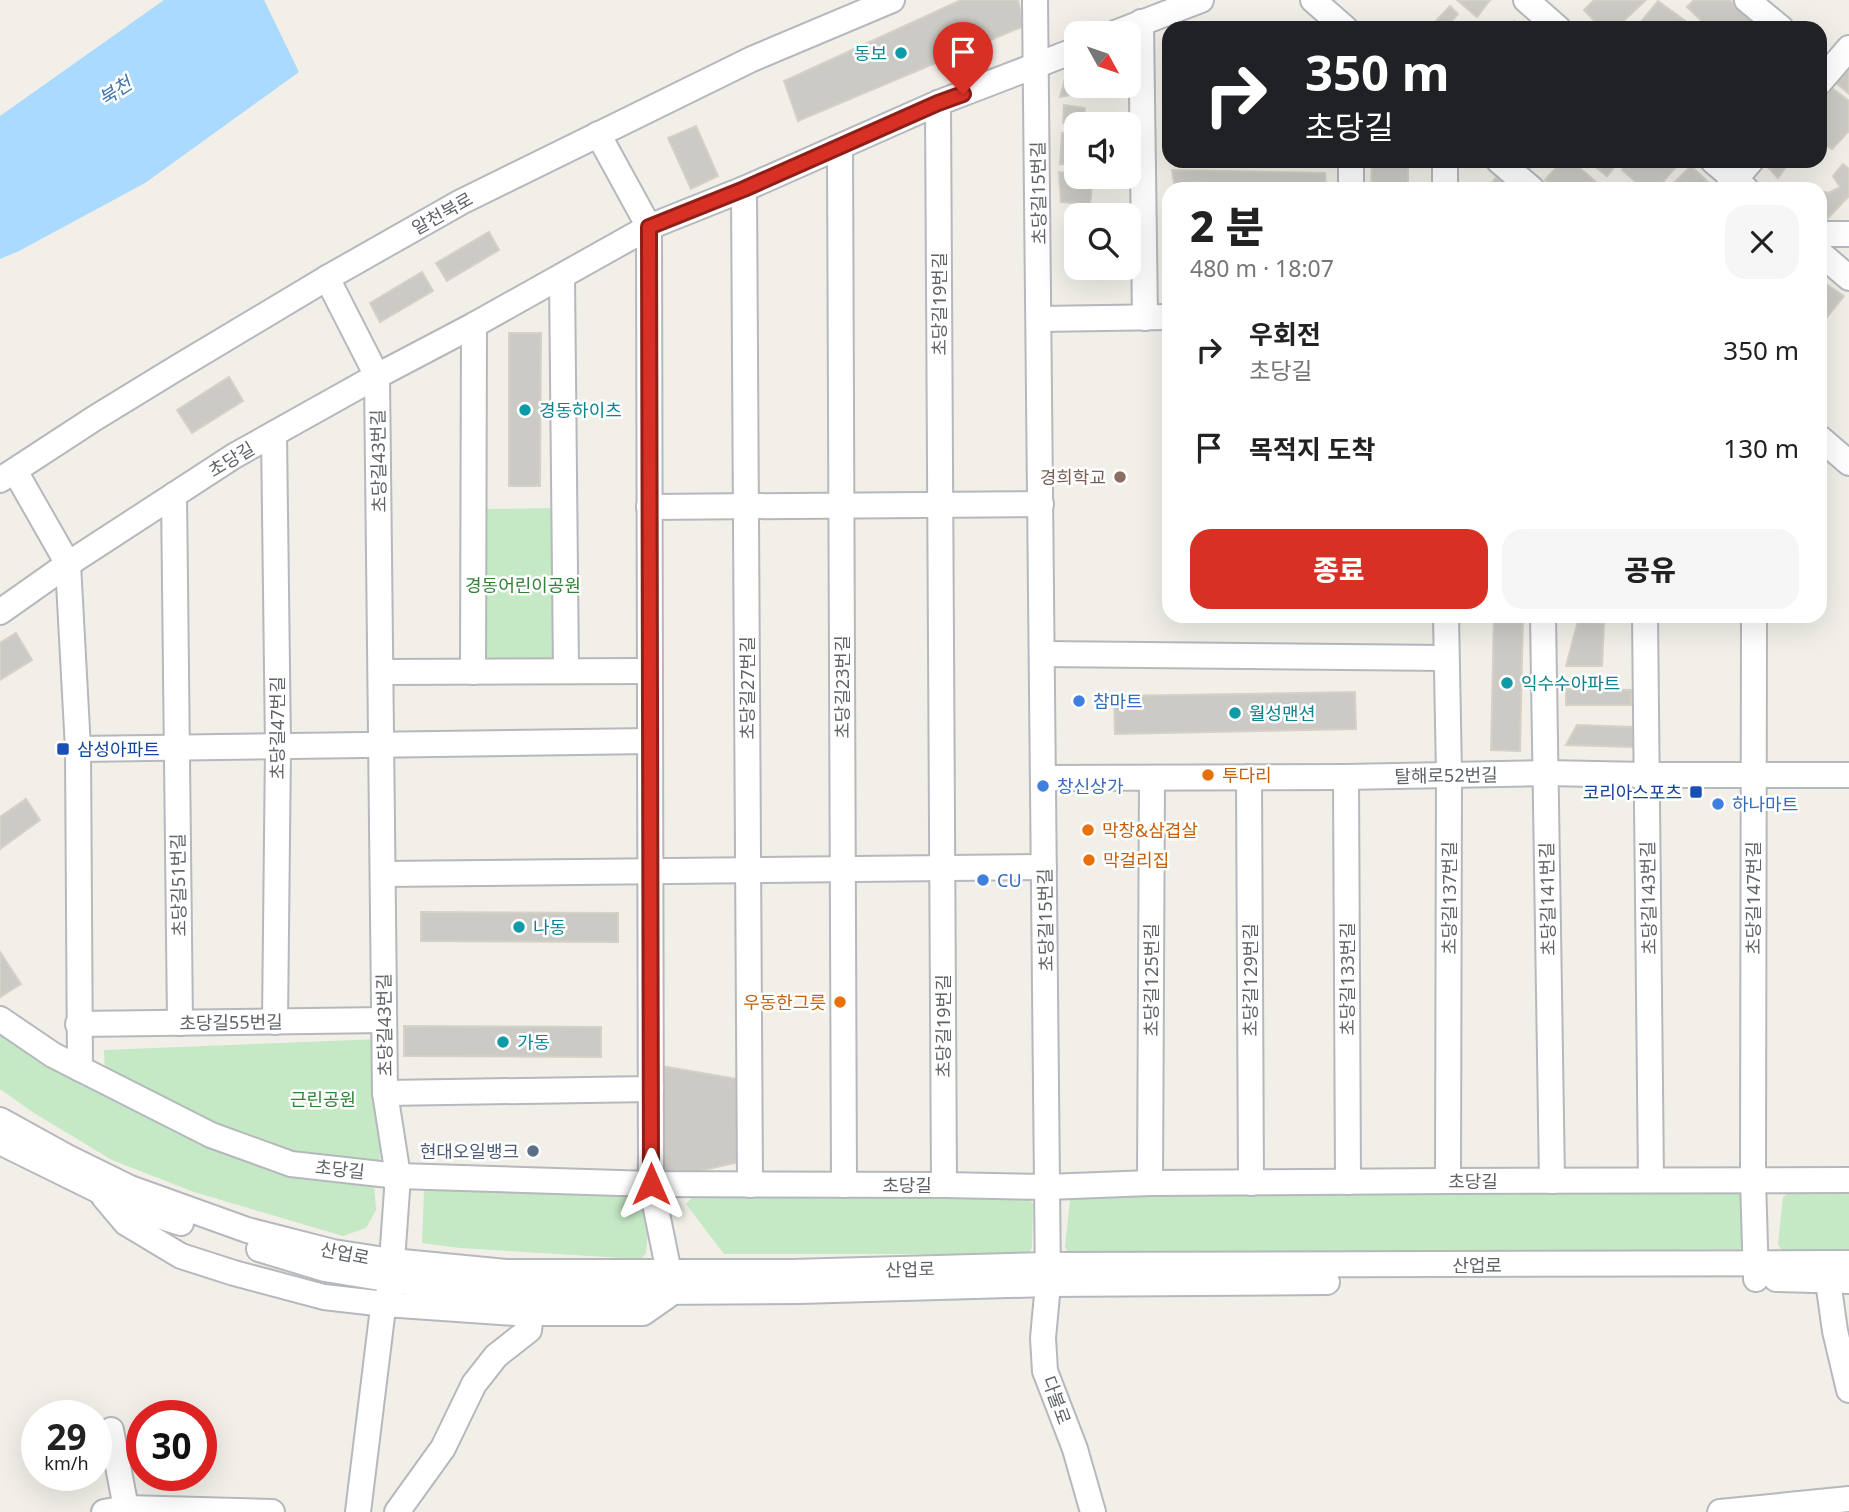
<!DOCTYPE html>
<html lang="ko">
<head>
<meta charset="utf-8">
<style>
  body { margin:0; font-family:"Noto Sans","Noto Sans KR",sans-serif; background:#f6f6f6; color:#222; height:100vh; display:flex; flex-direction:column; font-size:26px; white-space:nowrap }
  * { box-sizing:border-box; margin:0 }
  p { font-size:23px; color:#767676 }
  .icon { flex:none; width:38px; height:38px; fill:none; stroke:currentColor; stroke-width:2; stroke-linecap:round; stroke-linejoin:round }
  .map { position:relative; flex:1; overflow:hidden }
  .side { position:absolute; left:1162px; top:182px; width:665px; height:441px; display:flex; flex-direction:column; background:#fff; border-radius:21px; box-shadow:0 7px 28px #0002 }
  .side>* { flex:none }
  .guide { position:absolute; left:1162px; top:21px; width:665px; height:147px; border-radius:21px; box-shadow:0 7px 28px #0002; background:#202124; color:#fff; overflow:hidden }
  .needle { width:46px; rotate:130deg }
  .fabs { position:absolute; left:1064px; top:21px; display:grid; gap:14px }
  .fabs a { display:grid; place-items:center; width:77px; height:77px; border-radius:14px; background:#fff; box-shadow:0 7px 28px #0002; font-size:35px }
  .speed { position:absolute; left:21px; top:1400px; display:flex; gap:14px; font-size:35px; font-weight:700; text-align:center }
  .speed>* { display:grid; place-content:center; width:91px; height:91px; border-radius:50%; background:#fff; box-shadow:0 7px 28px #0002; line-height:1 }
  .speed small { font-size:18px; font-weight:400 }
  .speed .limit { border:10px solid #d22; background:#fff; color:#111 }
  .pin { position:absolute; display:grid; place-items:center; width:60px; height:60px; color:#fff; margin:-72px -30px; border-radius:50% 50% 50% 0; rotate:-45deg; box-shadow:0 0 7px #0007 }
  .pin .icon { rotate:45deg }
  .me { position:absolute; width:77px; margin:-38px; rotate:0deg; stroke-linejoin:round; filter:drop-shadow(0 0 5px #0008) }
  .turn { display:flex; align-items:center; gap:24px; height:147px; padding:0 28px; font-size:32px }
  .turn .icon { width:91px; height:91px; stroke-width:2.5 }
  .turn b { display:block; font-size:49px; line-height:60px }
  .round { display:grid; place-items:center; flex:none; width:74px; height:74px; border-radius:21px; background:#f6f6f6 }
  .summary { display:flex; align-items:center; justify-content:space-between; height:119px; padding:0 28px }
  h1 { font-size:42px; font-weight:800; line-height:52px }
  .primary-button { display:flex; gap:14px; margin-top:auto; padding:14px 28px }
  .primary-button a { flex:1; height:80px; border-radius:21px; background:#d93025; color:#fff; font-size:28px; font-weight:800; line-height:80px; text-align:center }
  .primary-button a+a { background:#f6f6f6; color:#222 }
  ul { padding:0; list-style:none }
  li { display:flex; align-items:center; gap:21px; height:98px; padding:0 28px }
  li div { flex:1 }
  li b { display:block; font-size:26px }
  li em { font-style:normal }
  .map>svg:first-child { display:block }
  .green { fill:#c5e8c5 }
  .water { fill:#aadaff }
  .building { fill:#cccac5; stroke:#d6d1c6; stroke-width:2 }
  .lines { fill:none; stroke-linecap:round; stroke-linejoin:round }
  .minor-casing { stroke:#b5b8bc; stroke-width:28 }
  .minor { stroke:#fff; stroke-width:24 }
  .route-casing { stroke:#8d1f18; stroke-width:18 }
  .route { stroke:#d93025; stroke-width:12 }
  .culture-dot { fill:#0f9aa8; stroke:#fff; stroke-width:2.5 }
  .education-dot { fill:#8d6e63; stroke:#fff; stroke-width:2.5 }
  .shop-dot { fill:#3f7fe0; stroke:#fff; stroke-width:2.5 }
  .transit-dot { fill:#1a4fb4; stroke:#fff; stroke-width:2.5 }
  .food-dot { fill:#e8710a; stroke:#fff; stroke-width:2.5 }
  .service-dot { fill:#5c6f8a; stroke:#fff; stroke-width:2.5 }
  .labels { text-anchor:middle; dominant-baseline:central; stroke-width:5; stroke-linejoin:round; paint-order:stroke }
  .culture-label { font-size:18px; fill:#0d838f; stroke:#fff; text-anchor:start }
  .street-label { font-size:18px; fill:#5f6368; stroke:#fff }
  .education-label { font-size:18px; fill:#785e54; stroke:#fff; text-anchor:end }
  .park-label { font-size:18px; fill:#348238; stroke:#fff }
  .shop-label { font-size:18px; fill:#366cbe; stroke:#fff; text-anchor:start }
  .transit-label { font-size:18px; fill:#164399; stroke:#fff; text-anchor:start }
  .food-label { font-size:18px; fill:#c56008; stroke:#fff; text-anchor:start }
  .service-label { font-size:18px; fill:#4e5e75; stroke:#fff; text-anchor:end }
  .water-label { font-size:19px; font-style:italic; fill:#4174aa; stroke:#fff }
</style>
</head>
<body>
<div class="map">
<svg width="1849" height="1512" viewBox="0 0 1849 1512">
  <rect width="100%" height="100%" fill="#f1efe8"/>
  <g class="green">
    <path d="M562,508V662L483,661L484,509Z"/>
    <path d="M0,1026L70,1077L374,1184L376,1210L366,1228L343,1236L194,1192L112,1160L34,1113L0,1089Z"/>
    <path d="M382,1039L380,1171L296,1152L209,1121L105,1074L104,1050Z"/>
    <path d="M431,1186L641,1198L650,1209L646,1254L640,1259L460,1248L422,1243L424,1191Z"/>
    <path d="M1737,1188L1746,1199L1745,1243L1740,1249L1070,1256L1065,1247L1070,1200L1077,1194Z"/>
    <path d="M1849,1191V1253L1784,1254L1778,1244L1783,1197L1790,1192Z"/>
    <path d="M1024,1193L1033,1204L1032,1248L1027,1254H724L686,1204L692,1198Z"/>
  </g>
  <path class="water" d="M164,0H264L299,72L145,183L19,251L0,259V116Z"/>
  <g class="building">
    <path d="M961,0H1018L1024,26L798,121L784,81Z"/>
    <path d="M1457,0H1490L1477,17Z"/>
    <path d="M1594,0H1646L1616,28H1601L1584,10Z"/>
    <path d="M1694,0H1730L1752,21L1746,28H1709L1687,7Z"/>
    <path d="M1658,1L1695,28H1636Z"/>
    <path d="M1450,6L1458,14L1446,28H1435L1432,25Z"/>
    <path d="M1514,21L1522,28H1507Z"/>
    <path d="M1070,61H1076V86H1096L1097,90L1060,97Z"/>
    <path d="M1849,68V94L1835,82Z"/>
    <path d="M1832,88L1849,101V131L1832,149L1820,141V102Z"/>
    <path d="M1064,105L1085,108L1084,120L1063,123Z"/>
    <path d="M696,126L718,176L691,189L668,138Z"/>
    <path d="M1062,133L1076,135V165L1060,164Z"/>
    <path d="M1372,161H1408V189H1371Z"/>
    <path d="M1520,161H1535L1530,168Z"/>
    <path d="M1562,161H1572L1596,182L1590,189H1555L1545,180Z"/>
    <path d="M1588,161H1619L1607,176Z"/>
    <path d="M1630,161H1681L1657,189H1644L1622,170Z"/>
    <path d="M1762,161H1790L1778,178Z"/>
    <path d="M1843,164L1849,169V196L1827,219L1820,213V191L1829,193L1840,187L1833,176Z"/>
    <path d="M1691,166L1710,184L1705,189H1668Z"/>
    <path d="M1172,170L1325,173L1326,189H1175Z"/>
    <path d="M1059,172L1076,174V177H1093L1090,204L1061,202Z"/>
    <path d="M1496,178L1510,189H1487Z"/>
    <path d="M489,232L499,250L447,281L436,263Z"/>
    <path d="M422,272L433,291L380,322L370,303Z"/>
    <path d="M1820,280L1844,296L1820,326Z"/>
    <path d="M509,333H541L540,486H509Z"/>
    <path d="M229,377L243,401L192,433L177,410Z"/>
    <path d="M1494,616H1523L1520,751L1491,750Z"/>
    <path d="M1578,621L1604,623L1602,666H1566Z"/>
    <path d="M16,633L32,660L0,680V643Z"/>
    <path d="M1566,689L1631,690V705H1566Z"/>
    <path d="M1355,692L1356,729L1115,734L1114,696Z"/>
    <path d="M1577,725L1633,727V747L1566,745Z"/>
    <path d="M26,799L40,820L0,849V817Z"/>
    <path d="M421,912L618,913V942L421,941Z"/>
    <path d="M0,952L21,984L0,997Z"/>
    <path d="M404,1026L601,1027V1057L404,1056Z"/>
    <path d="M656,1065L743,1080L744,1161L658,1180Z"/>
  </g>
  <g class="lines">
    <defs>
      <g id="minor">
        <path d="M1035,0L1048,1284L1043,1338L1045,1371L1075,1449L1093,1512"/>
        <path d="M1313,0L1345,28"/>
        <path d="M1526,0L1558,28"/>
        <path d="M1747,0L1781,28"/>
        <path d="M1141,22L1145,318"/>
        <path d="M1115,33L1201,0"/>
        <path d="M1820,82L1849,48"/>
        <path d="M938,103L944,1185"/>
        <path d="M840,147L844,1185"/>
        <path d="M1445,161V189"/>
        <path d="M1499,161L1532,189"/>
        <path d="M1713,161L1746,189"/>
        <path d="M744,189L750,1185"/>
        <path d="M1351,189V161"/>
        <path d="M1727,189L1751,161"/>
        <path d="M1820,234H1849"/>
        <path d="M1820,253L1849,278"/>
        <path d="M562,277L566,671"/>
        <path d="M327,278L377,376L385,1093L398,1176L392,1261V1280L382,1316L358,1512"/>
        <path d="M1039,319L1169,317"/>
        <path d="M274,434L278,746L275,1022"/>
        <path d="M1820,438L1849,463"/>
        <path d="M15,471L68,564L78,749L80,1069"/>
        <path d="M0,480L95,418L175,369L327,278L461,202L752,59L892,0"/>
        <path d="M174,495L180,1023"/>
        <path d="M649,507L1041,504"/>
        <path d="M0,612L68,564L234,456L377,376L474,325L649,227L744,189L938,103L1076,50"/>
        <path d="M1446,616L1449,774L1448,1181"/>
        <path d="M1543,616L1552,1181"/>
        <path d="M1645,616L1651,1180"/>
        <path d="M1754,616L1753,1180L1756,1279"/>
        <path d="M1042,654L1446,658"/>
        <path d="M381,672L650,671"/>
        <path d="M473,672L474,325"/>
        <path d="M78,749L650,741"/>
        <path d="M1249,777L1251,1183"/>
        <path d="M1346,777L1348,1182"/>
        <path d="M1043,778L1346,777L1545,773L1646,775H1849"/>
        <path d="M383,874L1044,867"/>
        <path d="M0,1019L53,1055L211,1135L291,1164L398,1176L651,1184L944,1185L1047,1187L1150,1183L1448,1181L1849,1180"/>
        <path d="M78,1024L384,1020"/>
        <path d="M385,1093L651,1089"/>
        <path d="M0,1120L67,1157L130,1188L247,1230L333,1252L392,1261L506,1272H792L1048,1265L1849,1263"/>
        <path d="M0,1142L134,1208L181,1223"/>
        <path d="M1150,1183L1152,778"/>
        <path d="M104,1197L126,1223L181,1256L234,1273L324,1297L385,1304L515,1313H643L673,1292L651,1184L649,227L598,134"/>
        <path d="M259,1249L325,1269L392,1280L505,1293L799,1291L1048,1284L1327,1282"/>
        <path d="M1776,1279L1849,1281"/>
        <path d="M1828,1281L1835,1331L1849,1390"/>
        <path d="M111,1430L126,1508"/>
        <path d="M104,1512L126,1508L272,1512"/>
        <path d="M397,1512L443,1448L474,1384L496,1356L529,1330L531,1313"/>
        <path d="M1720,1512L1849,1499"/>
      </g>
    </defs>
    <use href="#minor" class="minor-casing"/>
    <use href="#minor" class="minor"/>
  </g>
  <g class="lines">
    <defs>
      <path id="route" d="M651,1184L649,227L744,189L938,103L963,94"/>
    </defs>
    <use href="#route" class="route-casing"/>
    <use href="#route" class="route"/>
  </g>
  <g class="culture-dot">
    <circle cx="901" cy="53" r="7"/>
    <circle cx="525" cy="410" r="7"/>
    <circle cx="1507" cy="683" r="7"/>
    <circle cx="1235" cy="713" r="7"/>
    <circle cx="519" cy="927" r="7"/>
    <circle cx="503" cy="1042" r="7"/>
  </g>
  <circle class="education-dot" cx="1120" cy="477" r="7"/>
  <g class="shop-dot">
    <circle cx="1079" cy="701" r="7"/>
    <circle cx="1043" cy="786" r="7"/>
    <circle cx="1718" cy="804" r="7"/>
    <circle cx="983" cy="880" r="7"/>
  </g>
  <g class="transit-dot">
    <rect x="56" y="742" width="14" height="14" rx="3.5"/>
    <rect x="1689" y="785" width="14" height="14" rx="3.5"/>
  </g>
  <g class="food-dot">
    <circle cx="1208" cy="775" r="7"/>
    <circle cx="1088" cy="830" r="7"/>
    <circle cx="1089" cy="860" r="7"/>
    <circle cx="840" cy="1002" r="7"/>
  </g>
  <circle class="service-dot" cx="533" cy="1151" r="7"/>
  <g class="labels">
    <g class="culture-label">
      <text x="887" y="53" text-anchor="end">동보</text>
      <text x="539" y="410">경동하이츠</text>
      <text x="1521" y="683">익수수아파트</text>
      <text x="1249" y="713">월성맨션</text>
      <text x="533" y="927">나동</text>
      <text x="517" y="1042">가동</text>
    </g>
    <g class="street-label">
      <text transform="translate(1038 193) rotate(-91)">초당길15번길</text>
      <text transform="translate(442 213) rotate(-29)">알천북로</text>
      <text transform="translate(939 304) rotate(-90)">초당길19번길</text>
      <text transform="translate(231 459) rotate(-31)">초당길</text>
      <text transform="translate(378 461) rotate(-91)">초당길43번길</text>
      <text transform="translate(842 687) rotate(-90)">초당길23번길</text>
      <text transform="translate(747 688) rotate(-90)">초당길27번길</text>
      <text transform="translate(277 728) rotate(-90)">초당길47번길</text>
      <text transform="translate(1446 775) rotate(-1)">탈해로52번길</text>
      <text transform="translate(178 885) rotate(-91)">초당길51번길</text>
      <text transform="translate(1449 898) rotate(-90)">초당길137번길</text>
      <text transform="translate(1648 898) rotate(-91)">초당길143번길</text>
      <text transform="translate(1753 898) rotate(-90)">초당길147번길</text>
      <text transform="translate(1547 899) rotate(-91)">초당길141번길</text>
      <text transform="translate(1045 920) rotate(-91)">초당길15번길</text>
      <text transform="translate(1347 979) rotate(-90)">초당길133번길</text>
      <text transform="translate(1151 980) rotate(-90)">초당길125번길</text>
      <text transform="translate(1250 980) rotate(-90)">초당길129번길</text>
      <text transform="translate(231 1022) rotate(-1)">초당길55번길</text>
      <text transform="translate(384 1025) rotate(-91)">초당길43번길</text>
      <text transform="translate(943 1026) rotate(-90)">초당길19번길</text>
      <text transform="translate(340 1169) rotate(6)">초당길</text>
      <text x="1473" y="1181">초당길</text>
      <text x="907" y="1185">초당길</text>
      <text transform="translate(345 1253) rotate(11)">산업로</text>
      <text x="1477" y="1265">산업로</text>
      <text transform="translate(910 1269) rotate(-1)">산업로</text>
      <text transform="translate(1057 1400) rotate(70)">다불로</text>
    </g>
    <g class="education-label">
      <text x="1106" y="477">경희학교</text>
    </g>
    <g class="park-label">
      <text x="523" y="585">경동어린이공원</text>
      <text x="323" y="1099">근린공원</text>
    </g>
    <g class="shop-label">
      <text x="1093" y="701">참마트</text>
      <text x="1057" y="786">창신상가</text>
      <text x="1732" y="804">하나마트</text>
      <text x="997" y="880">CU</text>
    </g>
    <g class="transit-label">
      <text x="77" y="749">삼성아파트</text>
      <text x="1682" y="792" text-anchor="end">코리아스포츠</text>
    </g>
    <g class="food-label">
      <text x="1222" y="775">투다리</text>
      <text x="1102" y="830">막창&amp;삼겹살</text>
      <text x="1103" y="860">막걸리집</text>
      <text x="826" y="1002" text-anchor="end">우동한그릇</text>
    </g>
    <g class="service-label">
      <text x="519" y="1151">현대오일뱅크</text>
    </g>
    <g class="water-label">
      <text transform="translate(115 91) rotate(-33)">북천</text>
    </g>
  </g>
</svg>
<div class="fabs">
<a><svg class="needle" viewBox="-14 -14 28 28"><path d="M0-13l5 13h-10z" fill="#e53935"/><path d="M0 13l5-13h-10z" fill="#767676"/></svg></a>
<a><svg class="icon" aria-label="sound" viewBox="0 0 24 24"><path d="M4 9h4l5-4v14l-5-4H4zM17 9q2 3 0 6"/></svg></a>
<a><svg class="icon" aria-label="search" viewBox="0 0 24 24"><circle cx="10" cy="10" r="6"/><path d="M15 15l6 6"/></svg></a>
</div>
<div class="speed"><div>29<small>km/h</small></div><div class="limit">30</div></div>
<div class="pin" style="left:963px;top:94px;background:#d93025"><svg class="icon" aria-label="arrive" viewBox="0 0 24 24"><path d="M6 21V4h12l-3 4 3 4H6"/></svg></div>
<svg class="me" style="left:651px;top:1184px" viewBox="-20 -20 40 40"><path d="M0-17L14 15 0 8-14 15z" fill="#d93025" stroke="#fff" stroke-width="4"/></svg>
<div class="guide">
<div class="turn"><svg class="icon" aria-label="right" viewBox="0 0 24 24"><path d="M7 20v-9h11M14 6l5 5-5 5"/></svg><div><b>350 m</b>초당길</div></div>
</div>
<section class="side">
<div class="summary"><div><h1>2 분</h1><p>480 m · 18:07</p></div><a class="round"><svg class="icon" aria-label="close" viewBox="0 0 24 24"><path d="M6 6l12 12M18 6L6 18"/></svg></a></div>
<ul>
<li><svg class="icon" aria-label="right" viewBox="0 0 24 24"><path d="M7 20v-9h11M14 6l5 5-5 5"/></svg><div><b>우회전</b><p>초당길</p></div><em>350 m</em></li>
<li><svg class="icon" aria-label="arrive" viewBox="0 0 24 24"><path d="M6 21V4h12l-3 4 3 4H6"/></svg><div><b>목적지 도착</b></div><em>130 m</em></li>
</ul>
<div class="primary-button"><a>종료</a><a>공유</a></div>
</section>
</div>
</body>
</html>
